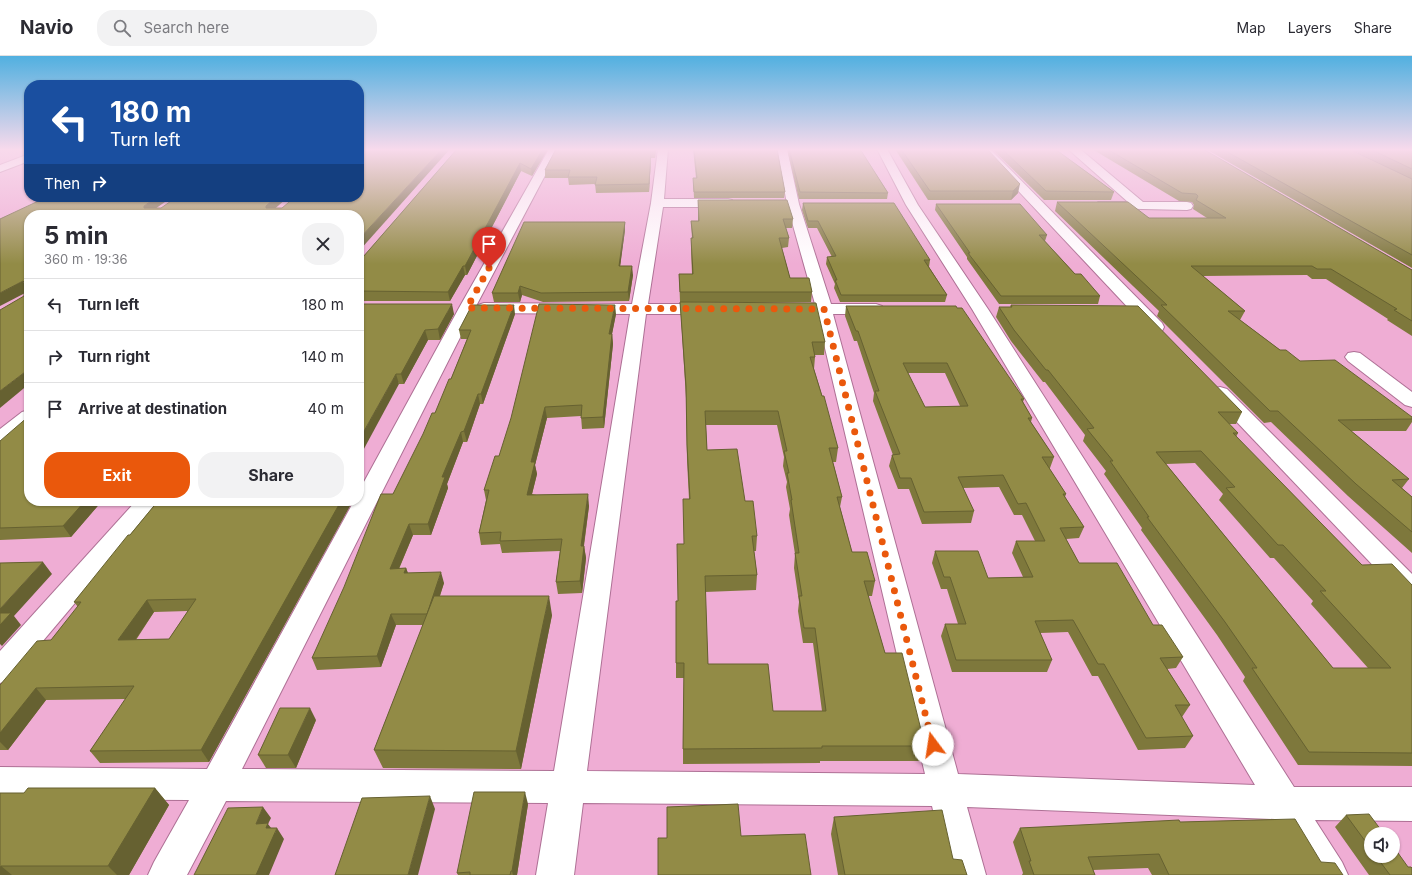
<!DOCTYPE html>
<html lang="en">
<head>
<meta charset="utf-8">
<style>
  body { margin:0; font-family:Inter,sans-serif; background:#f2f2f3; color:#2b2b33; height:100vh; display:flex; flex-direction:column; font-size:15px; white-space:nowrap }
  * { box-sizing:border-box; margin:0 }
  p { font-size:13px; color:#7c7c81 }
  .icon { flex:none; width:22px; height:22px; fill:none; stroke:currentColor; stroke-width:2; stroke-linecap:round; stroke-linejoin:round }
  .map { position:relative; flex:1; overflow:hidden }
  .side { position:absolute; left:24px; top:154px; width:340px; height:296px; display:flex; flex-direction:column; background:#fff; border-radius:16px; box-shadow:0 1px 3px #0004 }
  .side>* { flex:none }
  .guide { position:absolute; left:24px; top:24px; width:340px; height:122px; border-radius:16px; box-shadow:0 1px 3px #0004; background:#1a4fa0; color:#fff; overflow:hidden }
  .buttons { position:absolute; left:1364px; top:771px; display:grid; gap:8px }
  .buttons a { display:grid; place-items:center; width:36px; height:36px; border-radius:50%; background:#fff; box-shadow:0 1px 3px #0004; font-size:20px }
  .pin { position:absolute; display:grid; place-items:center; width:34px; height:34px; color:#fff; margin:-41px -17px; border-radius:50% 50% 50% 0; rotate:-45deg; box-shadow:0 0 4px #0007 }
  .pin .icon { rotate:45deg }
  .me { position:absolute; width:44px; margin:-22px; rotate:346deg; stroke-linejoin:round; filter:drop-shadow(0 0 3px #0008) }
  .turn { display:flex; align-items:center; gap:14px; height:84px; padding:0 20px; font-size:18px }
  .turn .icon { width:52px; height:52px; stroke-width:2.5 }
  .turn b { display:block; font-size:28px; line-height:34px }
  .then { display:flex; align-items:center; height:38px; padding:0 20px; background:#0003; gap:8px; font-size:15px }
  .round { display:grid; place-items:center; flex:none; width:42px; height:42px; border-radius:16px; background:#f2f2f3 }
  .summary { display:flex; align-items:center; justify-content:space-between; height:68px; padding:0 20px }
  h1 { font-size:24px; font-weight:700; line-height:30px }
  .cta { display:flex; gap:8px; margin-top:auto; padding:8px 20px }
  .cta a { flex:1; height:46px; border-radius:16px; background:#ea580c; color:#fff; font-size:16px; font-weight:700; line-height:46px; text-align:center }
  .cta a+a { background:#f2f2f3; color:#2b2b33 }
  ul { padding:0; list-style:none }
  li { display:flex; align-items:center; gap:12px; height:52px; padding:0 20px; border-top:1px solid #e1e1e2 }
  li div { flex:1 }
  li b { display:block; font-size:15px }
  li em { font-style:normal }
  header { display:flex; align-items:center; gap:24px; box-sizing:border-box; height:56px; padding:0 20px; background:#fff; border-bottom:1px solid #e1e1e2 }
  header strong { font-size:19px }
  nav { display:flex; gap:22px; margin-inline-start:auto; font-size:14px }
  .search { width:280px; height:36px; background:#f2f2f3; display:flex; align-items:center; gap:10px; box-sizing:border-box; padding:0 14px; border-radius:16px; color:#7c7c81; font-size:15px }
  .map>svg:first-child { display:block }
  .lines { fill:none; stroke-linecap:round; stroke-linejoin:round }
  .street-casing { stroke:#ae7095; stroke-width:2 }
  .secondary-casing { stroke:#ae7095; stroke-width:2 }
  .street { fill:#fff; fill-rule:evenodd }
  .secondary { fill:#fff; fill-rule:evenodd }
  .wall { fill:#7e783c; fill-rule:evenodd }
  .shaded-wall { fill:#666131 }
  .building { fill:#928b46; stroke:#666131; fill-rule:evenodd }
  .route { stroke:#ea580c; stroke-width:7; stroke-dasharray:0 12.6 }
</style>
</head>
<body>
<header>
<strong>Navio</strong>
<div class="search"><svg class="icon" aria-label="search" viewBox="0 0 24 24"><circle cx="10" cy="10" r="6"/><path d="M15 15l6 6"/></svg>Search here</div>
<nav><a>Map</a><a>Layers</a><a>Share</a></nav>
</header>
<div class="map">
<svg width="1412" height="819" viewBox="0 0 1412 819">
  <rect width="100%" height="100%" fill="#efadd4"/>
  <g class="lines">
    <defs>
      <g id="street">
        <path d="M549,93H559L475,252L242,713L554,715L630,258L484,257L478,255L476,252L478,249L484,247L632,248L651,147L658,93H668L664,143H728L732,144L734,147L732,150L728,151H663L648,248H710L716,250L718,253L716,256L710,258H646L587,715L925,718L817,258H786L780,256L778,253L780,250L815,248L787,148L777,93H787L799,148L831,248H876L882,250L884,253L882,256L876,258H833L958,718L1255,729L972,253L906,149L877,93H887L918,149L988,253L1294,731H1412V765L1315,764L1342,806L1348,819H1308L1275,763L967,751L986,819H948L932,750L583,747L574,819H536L548,747L226,745L187,819H148L154,806L189,744L0,743V711L207,713L354,445H359V435L459,252Z"/>
        <path d="M979,93H990L1162,267L1164,271L1162,275L1156,276L1150,275Z"/>
        <path d="M1068,93H1080L1143,146H1187L1191,147L1193,150L1191,153L1187,154L1098,152L1096,149L1098,146H1128Z"/>
        <path d="M1354,296L1360,297L1412,336V351L1405,349L1348,305L1345,301L1348,297Z"/>
        <path d="M1220,331L1227,333L1412,518V544L1403,541L1213,341L1210,337L1213,333Z"/>
        <path d="M29,354V370L7,388L0,390V373L22,356Z"/>
        <path d="M136,445H161L10,624L0,627V595Z"/>
      </g>
      <path id="secondary" d="M29,98V105L0,116V109Z"/>
    </defs>
    <use href="#street" class="street-casing"/>
    <use href="#secondary" class="secondary-casing"/>
    <use href="#street" class="street"/>
    <use href="#secondary" class="secondary"/>
  </g>
  <g class="wall">
    <path d="M457,93H548L532,120L521,115L467,219H465L450,245H359V201H363Z"/>
    <path d="M556,93H656L655,102H651L649,136L596,137L595,128L569,129L568,122H545V114Z"/>
    <path d="M693,93H777L785,136L784,142H694L693,122H696Z"/>
    <path d="M787,93H860L888,137L887,143H799Z"/>
    <path d="M895,93H987L1018,137L1011,144H928Z"/>
    <path d="M992,93H1055L1114,136L1111,144H1044Z"/>
    <path d="M1092,93H1203L1412,214V280L1387,264L1388,263L1326,223H1312L1307,219L1203,220L1245,255L1240,264L1280,294L1300,305L1412,361V366L1406,375H1351L1409,423L1402,432L1412,441V497L1348,440L1271,366L1264,367L1157,260L1159,255L1055,155L1057,146L1149,162H1207L1193,153L1194,149L1192,146L1179,145Z"/>
    <path d="M1206,93H1349L1379,107L1350,93H1412V212Z"/>
    <path d="M698,144L793,163L792,172H786L789,182L788,191L782,192L790,222L812,236L811,246H680L679,218H692L691,191V182H692L691,165H698Z"/>
    <path d="M803,147L930,204L929,211L947,239L945,246H840L834,232L835,228L826,208L827,201H832L817,172H808L802,154Z"/>
    <path d="M936,148L1047,179L1045,185L1075,218L1100,240L1098,248H999L967,203V201L935,154Z"/>
    <path d="M625,166V174L620,210L633,219L629,245L543,246L522,239L520,246H494L492,237Z"/>
    <path d="M680,246L825,286L824,299H815V301L814,313L838,392L836,406H833L842,441L840,451L852,496L875,525L872,540H868L885,597L925,690L920,705H820V707L683,708V693L684,622H676V607L678,545L689,443L687,404L686,342ZM706,369H777L784,401L783,410L787,426L786,431L790,453L789,459L795,498L794,512L799,546L798,555L803,587H813L822,655H773L708,608L705,536L756,534L757,519L754,495H756L757,480L745,445L707,394Z"/>
    <path d="M359,248L454,258L440,284H428L404,328H399Z"/>
    <path d="M1011,249L1242,356L1236,368H1229L1238,377L1236,381L1362,509L1412,529V710L1298,709L1243,625L1245,621L1217,579L1141,474L1142,472L1104,418L1106,415L1083,385L1085,379L1045,326H1043L1011,285L996,261L999,251H1010ZM1195,407L1223,438L1219,444L1270,502H1274L1313,545L1311,548L1368,612H1333L1166,408Z"/>
    <path d="M846,250L1024,343L1023,346L1032,362L1031,366L1054,401L1050,412H1049L1066,438L1065,441L1084,471L1079,482L1066,483L1079,507L1153,569L1183,601L1176,612L1167,613L1190,649L1182,661H1181L1193,680L1185,692L1138,694L1098,620H1092L1068,576L1040,577L1052,604L1047,616H952L941,580L945,568H958L947,533H941L932,507L935,495L988,522L1023,521L1012,497L1016,485H1035L1022,459H1014L999,431L963,432L974,455L971,467L922,468L909,433H898L889,410L892,399H893L873,345L874,337L857,285H854L845,260ZM908,317H945L960,350L925,351Z"/>
    <path d="M515,258L483,348H480L467,386H463L447,428L448,432L431,479H413L399,513L406,512L408,517L444,527L440,540L552,559L521,713L383,712L374,694L423,569H396L381,611L317,614L312,602L393,438L435,357L451,323L467,283H461L459,274Z"/>
    <path d="M616,258L612,278L613,288L604,372L582,373L581,360L547,362L535,409L537,418L532,438L589,450L584,490L586,502L582,537L558,538L556,526L560,495L502,497L500,488L481,489L479,477L486,444L484,434L499,400Z"/>
    <path d="M0,385L102,445L71,481L0,484Z"/>
    <path d="M158,445H350L351,448L209,706L100,707L90,695L126,643L46,644L8,694H0V629L51,584L78,551L74,546ZM188,555L169,583L136,584L154,556Z"/>
    <path d="M316,664L296,712H266L258,699Z"/>
    <path d="M155,732L169,749L129,819H0V737H24Z"/>
    <path d="M528,748L517,819H458L457,817Z"/>
    <path d="M1346,759L1371,778V800H1393L1412,819H1369L1335,771Z"/>
    <path d="M834,761L953,803L967,819H838L831,778Z"/>
    <path d="M1180,766L1321,806L1343,819H1152L1148,812L1093,814L1095,819H1022L1023,817L1013,786L1020,772Z"/>
  </g>
  <g class="shaded-wall">
    <path d="M442,93H450L359,195V183Z"/>
    <path d="M543,93H548L532,120L531,113Z"/>
    <path d="M655,93H656L655,102Z"/>
    <path d="M651,95V102L649,136V128Z"/>
    <path d="M520,107L521,115L467,219L465,210Z"/>
    <path d="M1020,128L1018,137L1011,144L1013,135Z"/>
    <path d="M157,141H172L148,158L144,152V150Z"/>
    <path d="M276,141H288L269,158L266,152V150Z"/>
    <path d="M625,166V174L619,219V210Z"/>
    <path d="M463,210L465,219L450,245L448,236Z"/>
    <path d="M632,210L633,219L629,245L628,236Z"/>
    <path d="M23,225L29,235L0,250V237Z"/>
    <path d="M520,230L522,239L520,246L518,237Z"/>
    <path d="M452,248L454,258L440,284L438,273Z"/>
    <path d="M514,249L515,258L483,348L481,338Z"/>
    <path d="M615,249L616,258L610,288L609,278Z"/>
    <path d="M425,274L428,284L404,328L401,318Z"/>
    <path d="M612,278L613,288L604,372L603,361Z"/>
    <path d="M29,313V328L0,352V335Z"/>
    <path d="M396,318L399,328L359,402V384Z"/>
    <path d="M478,338L480,348L467,386L464,375Z"/>
    <path d="M545,351L547,362L535,409L537,418L529,450L527,439L531,406Z"/>
    <path d="M461,376L463,386L447,428L448,432L431,479L428,468L442,421Z"/>
    <path d="M588,438L589,450L582,502L581,490Z"/>
    <path d="M85,445H102L71,481L63,470Z"/>
    <path d="M341,445H350L351,448L209,706L201,694Z"/>
    <path d="M409,468L413,479L394,524L390,513Z"/>
    <path d="M584,490L586,502L582,537L580,525Z"/>
    <path d="M43,506L52,518L14,560L21,569L2,590L0,588V553Z"/>
    <path d="M406,512L410,523L404,517Z"/>
    <path d="M441,516L444,527L430,569L427,558Z"/>
    <path d="M549,540L552,559L521,713L516,695Z"/>
    <path d="M147,544L154,556L127,596L118,584Z"/>
    <path d="M391,558L396,569L381,611L377,600Z"/>
    <path d="M36,632L46,644L8,694L0,686V677Z"/>
    <path d="M310,652L316,664L296,712L288,699Z"/>
    <path d="M155,732L169,749L129,819H117L108,810Z"/>
    <path d="M525,736L528,748L517,819H513L512,815Z"/>
    <path d="M430,740L435,753L418,819H408Z"/>
    <path d="M263,751L271,762L268,768L275,777L277,772L284,783L269,819H256V768Z"/>
    <path d="M1,810L12,819H0V812Z"/>
  </g>
  <g class="building">
    <path d="M359,93H442L359,183V159H29V313L0,335V254L24,240L25,227L23,225L0,237V163L47,141H157L144,150V152H161L177,141H276L266,150V152H282L295,141H359Z"/>
    <path d="M457,93H543L531,113L520,107L465,210H463L448,236L359,235V201H363Z"/>
    <path d="M556,93H655V95H651L649,128L595,129L597,121H568L570,114H545Z"/>
    <path d="M694,93H777L785,136H694L693,122H697Z"/>
    <path d="M789,93H860L888,137L800,136Z"/>
    <path d="M901,93H987L1020,128L1013,135H930Z"/>
    <path d="M1002,93H1055L1114,136L1046,135Z"/>
    <path d="M1107,93H1203L1412,214V265L1394,254L1397,253L1331,213H1317L1312,210H1191L1245,255H1228L1280,294H1286L1300,305L1335,304L1412,361V363L1338,364L1409,423L1392,424L1412,441V476L1356,428L1278,355H1270L1161,249H1167L1057,146H1128L1149,162H1226L1196,144L1198,140L1196,138L1182,137Z"/>
    <path d="M1222,93H1349L1412,123V199Z"/>
    <path d="M1370,93H1412V113Z"/>
    <path d="M698,144H787L793,163H783L789,182H779L790,222H809L812,236H680L679,218H693L691,182H693L691,165H699Z"/>
    <path d="M803,147H894L930,204H924L947,239H841L835,224H837L827,201L836,200L818,165H808Z"/>
    <path d="M936,148H1020L1047,179H1039L1075,218H1081L1100,240H1001L968,197H970Z"/>
    <path d="M524,166H625L619,210H632L628,236L541,237L520,230L518,237H492Z"/>
    <path d="M680,246L816,247L825,286H812L815,301H810L822,340H824L838,392H829L842,441H837L852,496H867L875,525H864L885,597H902L925,690H822V692L683,693L684,607H676V545H678L677,488H684L683,443H690L687,389L686,330ZM705,355H778L787,395H784L789,417H787L792,444H791L799,497H795L802,540H799L804,572H815L826,655H773L768,608H708L705,520L757,519L752,480H757L753,445H745L737,393L707,394Z"/>
    <path d="M359,248H452L438,273L425,274L401,318H396L359,384Z"/>
    <path d="M539,248L615,249L609,278H612L603,361L581,362L582,349L545,351L531,406H535L527,439L588,438L581,490H584L580,525L556,526L562,483L500,485L501,476L479,477L489,434H484L495,400H499L511,362Z"/>
    <path d="M472,249H514L481,338H478L464,375L461,376L442,421H445L428,468H409L390,513L406,512L404,517L441,516L427,558H391L377,600L312,602L344,531L381,438H393L423,378L432,357H435L449,323H451L471,274H459Z"/>
    <path d="M1011,249L1138,250L1242,356H1218L1238,377H1233L1362,509L1392,508L1412,529V697L1309,696L1252,612H1257L1225,566L1147,461H1149L1110,405H1113L1087,373L1094,372L1048,314H1046L1014,274L999,251H1012ZM1201,395L1235,431L1226,432L1278,489H1283L1326,535H1320L1391,612H1333L1156,396Z"/>
    <path d="M846,250H956L957,252H962L1024,343H1021L1032,362H1028L1054,401H1042L1066,438H1063L1084,471L1060,472L1079,507H1117L1153,569H1162L1183,601L1160,602L1190,649H1175L1193,680L1146,682L1104,608H1098L1073,564L1035,565L1052,604H956L945,568H966L950,521H944L935,495H978L988,522L1033,521L1016,485H1045L1026,447L1018,448L1003,419L958,421L974,455L924,456L911,422H900L892,399L900,398L875,335H879L858,275H856ZM903,307H947L968,350L925,351Z"/>
    <path d="M29,360V445H85L63,470L0,472V385Z"/>
    <path d="M158,445H341L201,694L90,695L134,630L36,632L0,677V629L37,585L51,584L81,546H74L128,479H130ZM196,543L169,583L118,584L147,544Z"/>
    <path d="M43,506L0,553V507Z"/>
    <path d="M434,540H549L516,695L374,694Z"/>
    <path d="M0,557H11L0,569Z"/>
    <path d="M280,652H310L288,699H258Z"/>
    <path d="M28,732H155L108,810H1L0,812V737H24Z"/>
    <path d="M474,736H525L512,815H511L510,819H470V816L457,817Z"/>
    <path d="M430,740L408,819H335L362,742Z"/>
    <path d="M738,748L741,780L805,778L811,819H658V782H667V751Z"/>
    <path d="M263,751L256,768L268,767L266,772H277L256,819H194L228,752Z"/>
    <path d="M942,754L953,803L962,804L967,819H845L834,761Z"/>
    <path d="M1369,758L1384,778H1371V793L1346,759Z"/>
    <path d="M1295,763L1321,806L1335,807L1343,819H1169L1159,798L1088,801L1095,819H1034L1029,805H1031L1020,772L1179,764L1180,766Z"/>
    <path d="M1393,790L1408,811H1411L1412,812V819H1390L1376,800H1393Z"/>
  </g>
  <linearGradient id="sky" x2="0" y2="1"><stop stop-color="#51b0e0"/><stop offset="0.45" stop-color="#f8daec"/><stop offset="1" stop-color="#f8daec" stop-opacity="0"/></linearGradient>
  <rect width="1412" height="208" fill="url(#sky)"/>
  <g class="lines">
    <path class="route" d="M489,212L467,252L824,253L933,689"/>
  </g>
</svg>
<div class="buttons">
<a><svg class="icon" aria-label="sound" viewBox="0 0 24 24"><path d="M4 9h4l5-4v14l-5-4H4zM17 9q2 3 0 6"/></svg></a>
</div>
<div class="pin" style="left:489px;top:212px;background:#d93025"><svg class="icon" aria-label="arrive" viewBox="0 0 24 24"><path d="M6 21V4h12l-3 4 3 4H6"/></svg></div>
<svg class="me" style="left:933px;top:689px" viewBox="-20 -20 40 40"><circle r="19" fill="#fff"/><path d="M0-13L10 11 0 6-10 11z" fill="#ea580c"/></svg>
<div class="guide">
<div class="turn"><svg class="icon" aria-label="left" viewBox="0 0 24 24"><path d="M17 20v-9H6M10 6l-5 5 5 5"/></svg><div><b>180 m</b>Turn left</div></div>
<div class="then">Then<svg class="icon" aria-label="right" viewBox="0 0 24 24"><path d="M7 20v-9h11M14 6l5 5-5 5"/></svg></div>
</div>
<section class="side">
<div class="summary"><div><h1>5 min</h1><p>360 m · 19:36</p></div><a class="round"><svg class="icon" aria-label="close" viewBox="0 0 24 24"><path d="M6 6l12 12M18 6L6 18"/></svg></a></div>
<ul>
<li><svg class="icon" aria-label="left" viewBox="0 0 24 24"><path d="M17 20v-9H6M10 6l-5 5 5 5"/></svg><div><b>Turn left</b></div><em>180 m</em></li>
<li><svg class="icon" aria-label="right" viewBox="0 0 24 24"><path d="M7 20v-9h11M14 6l5 5-5 5"/></svg><div><b>Turn right</b></div><em>140 m</em></li>
<li><svg class="icon" aria-label="arrive" viewBox="0 0 24 24"><path d="M6 21V4h12l-3 4 3 4H6"/></svg><div><b>Arrive at destination</b></div><em>40 m</em></li>
</ul>
<div class="cta"><a>Exit</a><a>Share</a></div>
</section>
</div>
</body>
</html>
